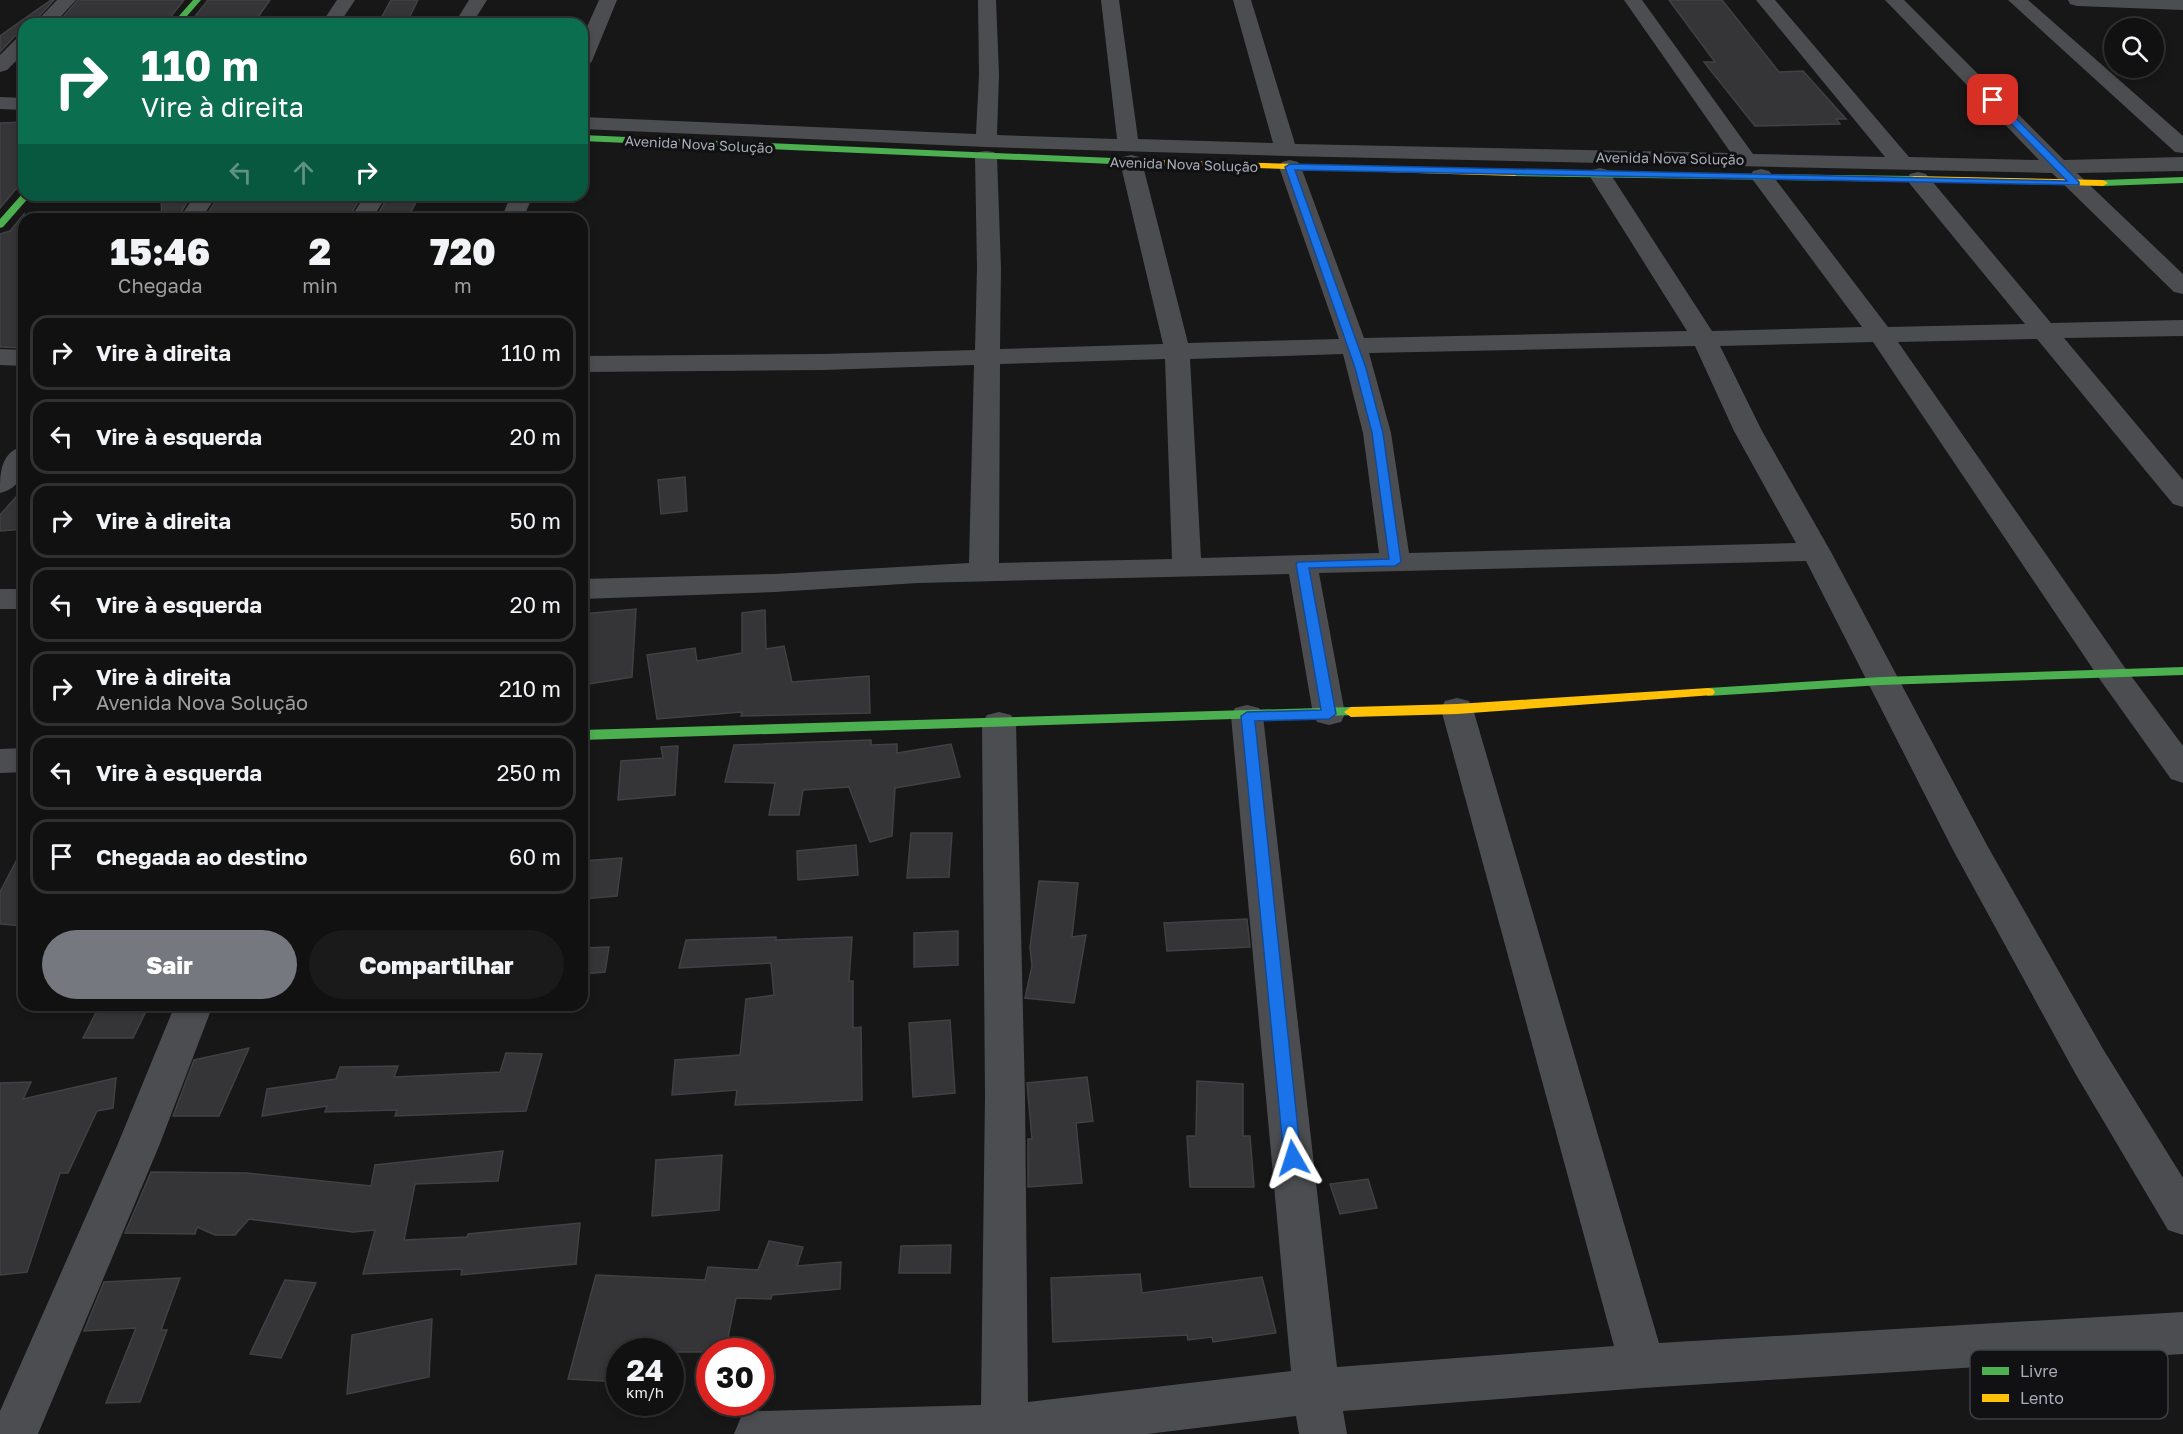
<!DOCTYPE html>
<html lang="pt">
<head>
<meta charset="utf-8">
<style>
  body { margin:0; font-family:"Golos Text",sans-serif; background:#1a1a1a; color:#f1f3f6; height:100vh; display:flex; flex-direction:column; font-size:22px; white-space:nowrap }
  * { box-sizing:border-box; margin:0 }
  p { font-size:20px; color:#9c9d9f }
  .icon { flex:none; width:33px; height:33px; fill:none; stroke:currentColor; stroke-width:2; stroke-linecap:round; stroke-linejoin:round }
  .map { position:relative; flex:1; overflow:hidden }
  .sheet { position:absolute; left:18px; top:213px; width:570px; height:798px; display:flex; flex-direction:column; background:#111; border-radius:18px; box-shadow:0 3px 9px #0003,0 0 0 2px #303131 }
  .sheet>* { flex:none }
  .top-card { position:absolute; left:18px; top:18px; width:570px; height:183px; border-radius:18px; box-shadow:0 3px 9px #0003,0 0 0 2px #303131; background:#0b6e4f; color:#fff; overflow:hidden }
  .fabs { position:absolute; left:2104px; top:18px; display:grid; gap:12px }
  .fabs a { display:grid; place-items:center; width:60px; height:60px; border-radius:50%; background:#111; box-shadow:0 3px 9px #0003,0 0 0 2px #303131; font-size:30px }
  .speed { position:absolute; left:606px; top:1338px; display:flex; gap:12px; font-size:30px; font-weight:700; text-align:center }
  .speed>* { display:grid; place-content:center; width:78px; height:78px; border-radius:50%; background:#111; box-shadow:0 3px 9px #0003,0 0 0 2px #303131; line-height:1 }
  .speed small { font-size:15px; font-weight:400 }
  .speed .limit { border:9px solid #d22; background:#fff; color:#111 }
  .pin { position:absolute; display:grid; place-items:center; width:51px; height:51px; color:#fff; margin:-26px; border-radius:12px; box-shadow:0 3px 9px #0006 }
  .me { position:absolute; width:66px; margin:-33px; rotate:354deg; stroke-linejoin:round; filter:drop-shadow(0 0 4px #0008) }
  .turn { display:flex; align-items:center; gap:21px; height:126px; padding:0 24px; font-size:27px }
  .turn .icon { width:78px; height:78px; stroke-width:2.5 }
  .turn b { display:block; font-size:42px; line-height:51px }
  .lanes { display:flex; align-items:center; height:57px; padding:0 24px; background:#0003; justify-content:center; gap:30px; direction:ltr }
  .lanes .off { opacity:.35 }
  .eta { display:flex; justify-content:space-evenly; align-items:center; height:102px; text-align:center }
  .eta b { font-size:36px; font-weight:800; line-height:42px }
  .button { display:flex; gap:12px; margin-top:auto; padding:12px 24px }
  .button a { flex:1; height:69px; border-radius:36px; background:#76787f; color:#fff; font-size:24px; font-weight:800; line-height:69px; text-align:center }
  .button a+a { background:#1a1a1a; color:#f1f3f6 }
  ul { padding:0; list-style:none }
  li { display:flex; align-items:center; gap:18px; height:75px; margin:0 12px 9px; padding:0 12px; border:3px solid #303131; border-radius:18px }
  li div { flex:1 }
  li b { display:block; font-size:22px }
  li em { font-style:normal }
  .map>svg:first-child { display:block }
  .building { fill:#353537; stroke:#404143; stroke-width:1.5 }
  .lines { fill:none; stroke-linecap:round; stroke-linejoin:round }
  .street { fill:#4c4d50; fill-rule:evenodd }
  .fast { fill:#4caf50; fill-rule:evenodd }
  .slow { fill:#ffc107; fill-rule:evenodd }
  .route { fill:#1a73e8; stroke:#114b97; stroke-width:1.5 }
  .labels { text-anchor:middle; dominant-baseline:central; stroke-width:6; stroke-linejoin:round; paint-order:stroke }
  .far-street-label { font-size:14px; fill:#a9adb7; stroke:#111113 }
  .key { fill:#111113; stroke:#3f4044; stroke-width:1.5 }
  .key-label { font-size:16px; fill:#a9adb7 }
</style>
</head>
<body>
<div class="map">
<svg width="2183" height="1434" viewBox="0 0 2183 1434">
  <rect width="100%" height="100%" fill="#171717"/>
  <g class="building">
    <path d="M51,0H54L32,24H24V34L15,36L0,52V36Z"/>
    <path d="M78,0H184L165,24H57Z"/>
    <path d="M208,0H270L253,24H189Z"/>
    <path d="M391,0H418L406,24H378Z"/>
    <path d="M1669,0H1722L1779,72L1803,71L1846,119H1836L1840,124L1755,126L1704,62H1715Z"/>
    <path d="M24,122V179L20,187L16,189L0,208V123Z"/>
    <path d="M362,195L348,219H204L219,196Z"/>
    <path d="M389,195H420L407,219H375Z"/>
    <path d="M191,196L177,219H162L161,197Z"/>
    <path d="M24,214V348L0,347V234L10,231Z"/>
    <path d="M685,477L687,511L661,514L658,480Z"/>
    <path d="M24,488V529L0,531V515Z"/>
    <path d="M636,609L632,677L582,685V614Z"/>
    <path d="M765,610L766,649L784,646L792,682L869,676L870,713L741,716L742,712L657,719L647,655L695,648L697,661L742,653V613Z"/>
    <path d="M871,740V745L897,744V753L951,744L960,777L895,788L892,836L870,842L849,787L803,790L799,815H769L775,783L725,782L734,745Z"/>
    <path d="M678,746L675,795L618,800L621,761L663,758L661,747Z"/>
    <path d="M911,833H952L949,877L907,878Z"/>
    <path d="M856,845L858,875L798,880L797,851Z"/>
    <path d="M24,846V926L0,924V892Z"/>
    <path d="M622,858L617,896L582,899V861Z"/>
    <path d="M1039,881L1078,883L1072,937L1086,935L1074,1003L1025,998L1032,966L1030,947Z"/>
    <path d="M1247,919L1250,947L1167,951L1164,923Z"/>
    <path d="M958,931V965L914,967V933Z"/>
    <path d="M776,937V940L852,937L849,981H853V1028L861,1027L862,1100L735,1105L737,1090L672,1095L675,1060L740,1055L746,999L774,995L771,963L679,968L686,940Z"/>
    <path d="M609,947L605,972L582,974V948Z"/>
    <path d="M100,1005H149L133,1038H83Z"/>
    <path d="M950,1020L955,1093L913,1097L909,1023Z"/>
    <path d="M249,1048L219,1116H173L194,1060Z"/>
    <path d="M506,1053L542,1054L526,1111L395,1116L397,1110L325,1112L327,1106L262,1116L267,1089L336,1079L340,1067L398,1066L394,1077L500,1072Z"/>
    <path d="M1087,1077L1093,1121L1076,1123L1082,1183L1028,1187V1139H1032L1027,1083Z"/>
    <path d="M116,1078L113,1108L97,1111L68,1173H60L27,1272L0,1275V1083L31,1082L23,1099Z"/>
    <path d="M1197,1081L1243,1084V1136H1250L1254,1187H1190L1187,1136H1196Z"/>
    <path d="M503,1151L498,1181L415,1184L404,1240L467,1237L468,1234L580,1223L576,1264L461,1275L462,1269L363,1274L375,1230L353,1232L249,1219L235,1235H215L197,1227L195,1234L125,1233L151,1172L247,1173L371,1186L375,1165Z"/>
    <path d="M722,1155L719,1210L652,1216L656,1160Z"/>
    <path d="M1368,1179L1377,1208L1340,1214L1330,1184Z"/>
    <path d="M769,1241L803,1247L797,1266L841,1262L840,1289L772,1295L771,1299L736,1298L725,1352H620V1382L568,1379L596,1275L705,1280L708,1267L758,1270Z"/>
    <path d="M951,1245L950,1273H899L901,1246Z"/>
    <path d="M1140,1274L1142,1293L1262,1277L1276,1333L1213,1342L1212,1337L1188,1340L1187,1335L1053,1342L1051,1278Z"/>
    <path d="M180,1278L161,1330H167L140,1402L106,1403L136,1328L84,1331L104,1282Z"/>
    <path d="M285,1280L316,1283L281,1358L250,1354Z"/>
    <path d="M432,1319L429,1377L347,1394L352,1335Z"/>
  </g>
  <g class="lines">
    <g class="street">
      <path d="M57,0H76L54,24H34Z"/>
      <path d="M337,0H355L339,24H321Z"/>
      <path d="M469,0H487L472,24H454Z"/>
      <path d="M599,0H617L592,61L589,65L582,67V38Z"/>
      <path d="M978,0H996L999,75L997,135L1117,139L1101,0H1119L1138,139L1273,143L1233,0H1251L1295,144L1731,153L1624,0H1642L1753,154L1885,157L1756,0H1775L1909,157L2039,160L1885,0H1904L2064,160L2183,157V171L2077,173L2183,274V294L2174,292L2052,173L1286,156L986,147L582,129V117L976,134L979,75Z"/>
      <path d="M2008,0H2028L2183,136V153L2175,152Z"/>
      <path d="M2068,0H2183V10L2077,6L2070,4Z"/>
      <path d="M24,36V53L7,70L0,72V55L17,38Z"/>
      <path d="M0,97L24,98V110L0,109Z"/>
      <path d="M986,151L994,152L997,157L1001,268L1000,349L1163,344L1120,162L1123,157L1131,155L1139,157L1142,162L1188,343L1339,339L1279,167L1282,162L1290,160L1298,162L1301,167L1364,338L1687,331L1589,175L1592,170L1600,168L1608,170L1611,175L1712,331L1862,327L1750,176L1753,171L1761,169L1769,171L1888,327L2025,324L1910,184L1907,179L1910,174L1918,172L1926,174L2051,323L2183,320V336L2064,338L2183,480V507L2173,504L2037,339L1898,342L2123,665L2183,746V783L2171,779L2101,681L1873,342L1720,346L1762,431L1831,552L1988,847L2103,1049L2183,1178V1235L2168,1230L2075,1073L1953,850L1806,561L1319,573L1345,714L1341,722L1329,725L1317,722L1313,714L1289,574L918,583L775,592L582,599V579L775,574L969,563L974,365L823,370L582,372V356L823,354L975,350L977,268L975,157L978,152ZM1695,346L1734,431L1796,543L1409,553L1391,433L1369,353ZM1343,354L1363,433L1379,553L1201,558L1190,359ZM1165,359L1172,559L999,563L1000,364Z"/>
      <path d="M195,195H217L201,219H179Z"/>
      <path d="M365,195H387L372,219H350Z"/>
      <path d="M511,195H533L523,219H501Z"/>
      <path d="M0,349L24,350V366L0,365Z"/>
      <path d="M24,446C24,467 25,487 0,493C0,473 0,452 24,446Z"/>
      <rect x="0" y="589" width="24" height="20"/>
      <path d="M1457,698L1469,701L1473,709L1659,1343L2183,1312V1354L1643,1388L1343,1411L1347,1434H1299L1296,1416L1147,1434H734L741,1417L758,1411L981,1405L985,1096L982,723L987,715L999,712L1011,715L1016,723L1025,1096L1028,1402L1291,1371L1231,716L1235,708L1247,705L1259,708L1263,716L1337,1367L1614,1346L1441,709L1445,701Z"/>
      <path d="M24,748V772L0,773V749Z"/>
      <path d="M175,1005H213L159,1146L38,1434H0V1411L117,1146Z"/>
    </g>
    <g class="fast">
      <path d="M193,0H201L180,24H172Z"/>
      <path d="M582,135L1158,160L1162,163L1158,166L582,141Z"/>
      <path d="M1512,171L1914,176L1919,179L1914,182L1515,176L1512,175Z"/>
      <path d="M2183,177V183L2103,186L2098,183L2103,180Z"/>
      <path d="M23,193L31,195L3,227L0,228V219Z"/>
      <path d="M2183,667V675L1881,685L1708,696L1701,692L1708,688L1881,677Z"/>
      <path d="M1351,707L1358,712L1356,715L582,740V730Z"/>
    </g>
    <g class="slow">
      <path d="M1158,160L1515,170L1519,173L1515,176L1155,165L1154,163Z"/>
      <path d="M1914,176L2103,180L2108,183L2103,186L1911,181V177Z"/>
      <path d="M1708,688L1713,689L1715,692L1713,695L1457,714L1351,717L1344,712L1351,707L1457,704Z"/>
    </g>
  </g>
  <path class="route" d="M1990,98H1996L2079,182V185L1295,170L1366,368L1383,433L1401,562L1395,566L1309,568L1336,714L1329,719L1255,721L1301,1158L1299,1164L1293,1166L1286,1164L1284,1158L1241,716L1247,712L1321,710L1296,564L1298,562L1389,559L1372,433L1355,368L1285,167L1290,164L2067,181L1990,102Z"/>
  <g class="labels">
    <g class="far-street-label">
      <text transform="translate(699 144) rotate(3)">Avenida Nova Solução</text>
      <text transform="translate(1670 158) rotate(1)">Avenida Nova Solução</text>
      <text transform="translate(1184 164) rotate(2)">Avenida Nova Solução</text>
    </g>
  </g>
  <rect x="1970" y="1350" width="198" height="69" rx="9" class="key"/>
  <rect x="1982" y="1367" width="27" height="8" fill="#4caf50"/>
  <rect x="1982" y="1394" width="27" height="8" fill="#ffc107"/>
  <g class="key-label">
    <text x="2020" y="1377">Livre</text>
    <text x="2020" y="1404">Lento</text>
  </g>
</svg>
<div class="fabs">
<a><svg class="icon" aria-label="search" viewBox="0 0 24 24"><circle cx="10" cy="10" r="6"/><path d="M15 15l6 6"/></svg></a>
</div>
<div class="speed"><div>24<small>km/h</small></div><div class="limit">30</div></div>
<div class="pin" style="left:1993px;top:100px;background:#d93025"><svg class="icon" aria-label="arrive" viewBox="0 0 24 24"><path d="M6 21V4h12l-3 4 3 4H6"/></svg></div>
<svg class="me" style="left:1293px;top:1158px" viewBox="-20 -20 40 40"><path d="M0-17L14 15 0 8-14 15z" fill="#1a73e8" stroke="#fff" stroke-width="4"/></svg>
<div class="top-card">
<div class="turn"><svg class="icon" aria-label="right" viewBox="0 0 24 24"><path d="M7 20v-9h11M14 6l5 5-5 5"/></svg><div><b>110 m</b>Vire à direita</div></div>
<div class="lanes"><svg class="icon off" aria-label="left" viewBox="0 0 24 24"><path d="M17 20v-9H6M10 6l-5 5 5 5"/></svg><svg class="icon off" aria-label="ahead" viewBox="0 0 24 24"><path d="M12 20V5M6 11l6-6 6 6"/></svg><svg class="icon" aria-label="right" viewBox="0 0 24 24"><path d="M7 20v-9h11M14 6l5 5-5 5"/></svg></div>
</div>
<section class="sheet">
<div class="eta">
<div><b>15:46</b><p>Chegada</p></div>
<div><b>2</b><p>min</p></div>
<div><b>720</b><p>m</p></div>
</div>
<ul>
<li><svg class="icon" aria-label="right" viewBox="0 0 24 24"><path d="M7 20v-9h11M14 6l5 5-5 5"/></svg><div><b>Vire à direita</b></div><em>110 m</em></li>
<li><svg class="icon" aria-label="left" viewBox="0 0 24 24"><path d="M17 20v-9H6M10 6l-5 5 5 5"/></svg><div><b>Vire à esquerda</b></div><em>20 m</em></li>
<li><svg class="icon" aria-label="right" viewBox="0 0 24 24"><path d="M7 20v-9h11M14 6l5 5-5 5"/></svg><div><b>Vire à direita</b></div><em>50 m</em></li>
<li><svg class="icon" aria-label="left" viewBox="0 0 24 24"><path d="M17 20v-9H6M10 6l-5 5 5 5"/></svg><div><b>Vire à esquerda</b></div><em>20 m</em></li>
<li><svg class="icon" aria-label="right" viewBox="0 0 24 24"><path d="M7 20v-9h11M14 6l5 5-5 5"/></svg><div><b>Vire à direita</b><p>Avenida Nova Solução</p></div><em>210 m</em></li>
<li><svg class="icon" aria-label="left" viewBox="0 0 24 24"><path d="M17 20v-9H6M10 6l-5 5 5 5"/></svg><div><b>Vire à esquerda</b></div><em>250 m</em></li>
<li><svg class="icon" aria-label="arrive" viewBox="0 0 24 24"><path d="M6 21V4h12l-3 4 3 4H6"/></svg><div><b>Chegada ao destino</b></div><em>60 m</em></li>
</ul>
<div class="button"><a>Sair</a><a>Compartilhar</a></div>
</section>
</div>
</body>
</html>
